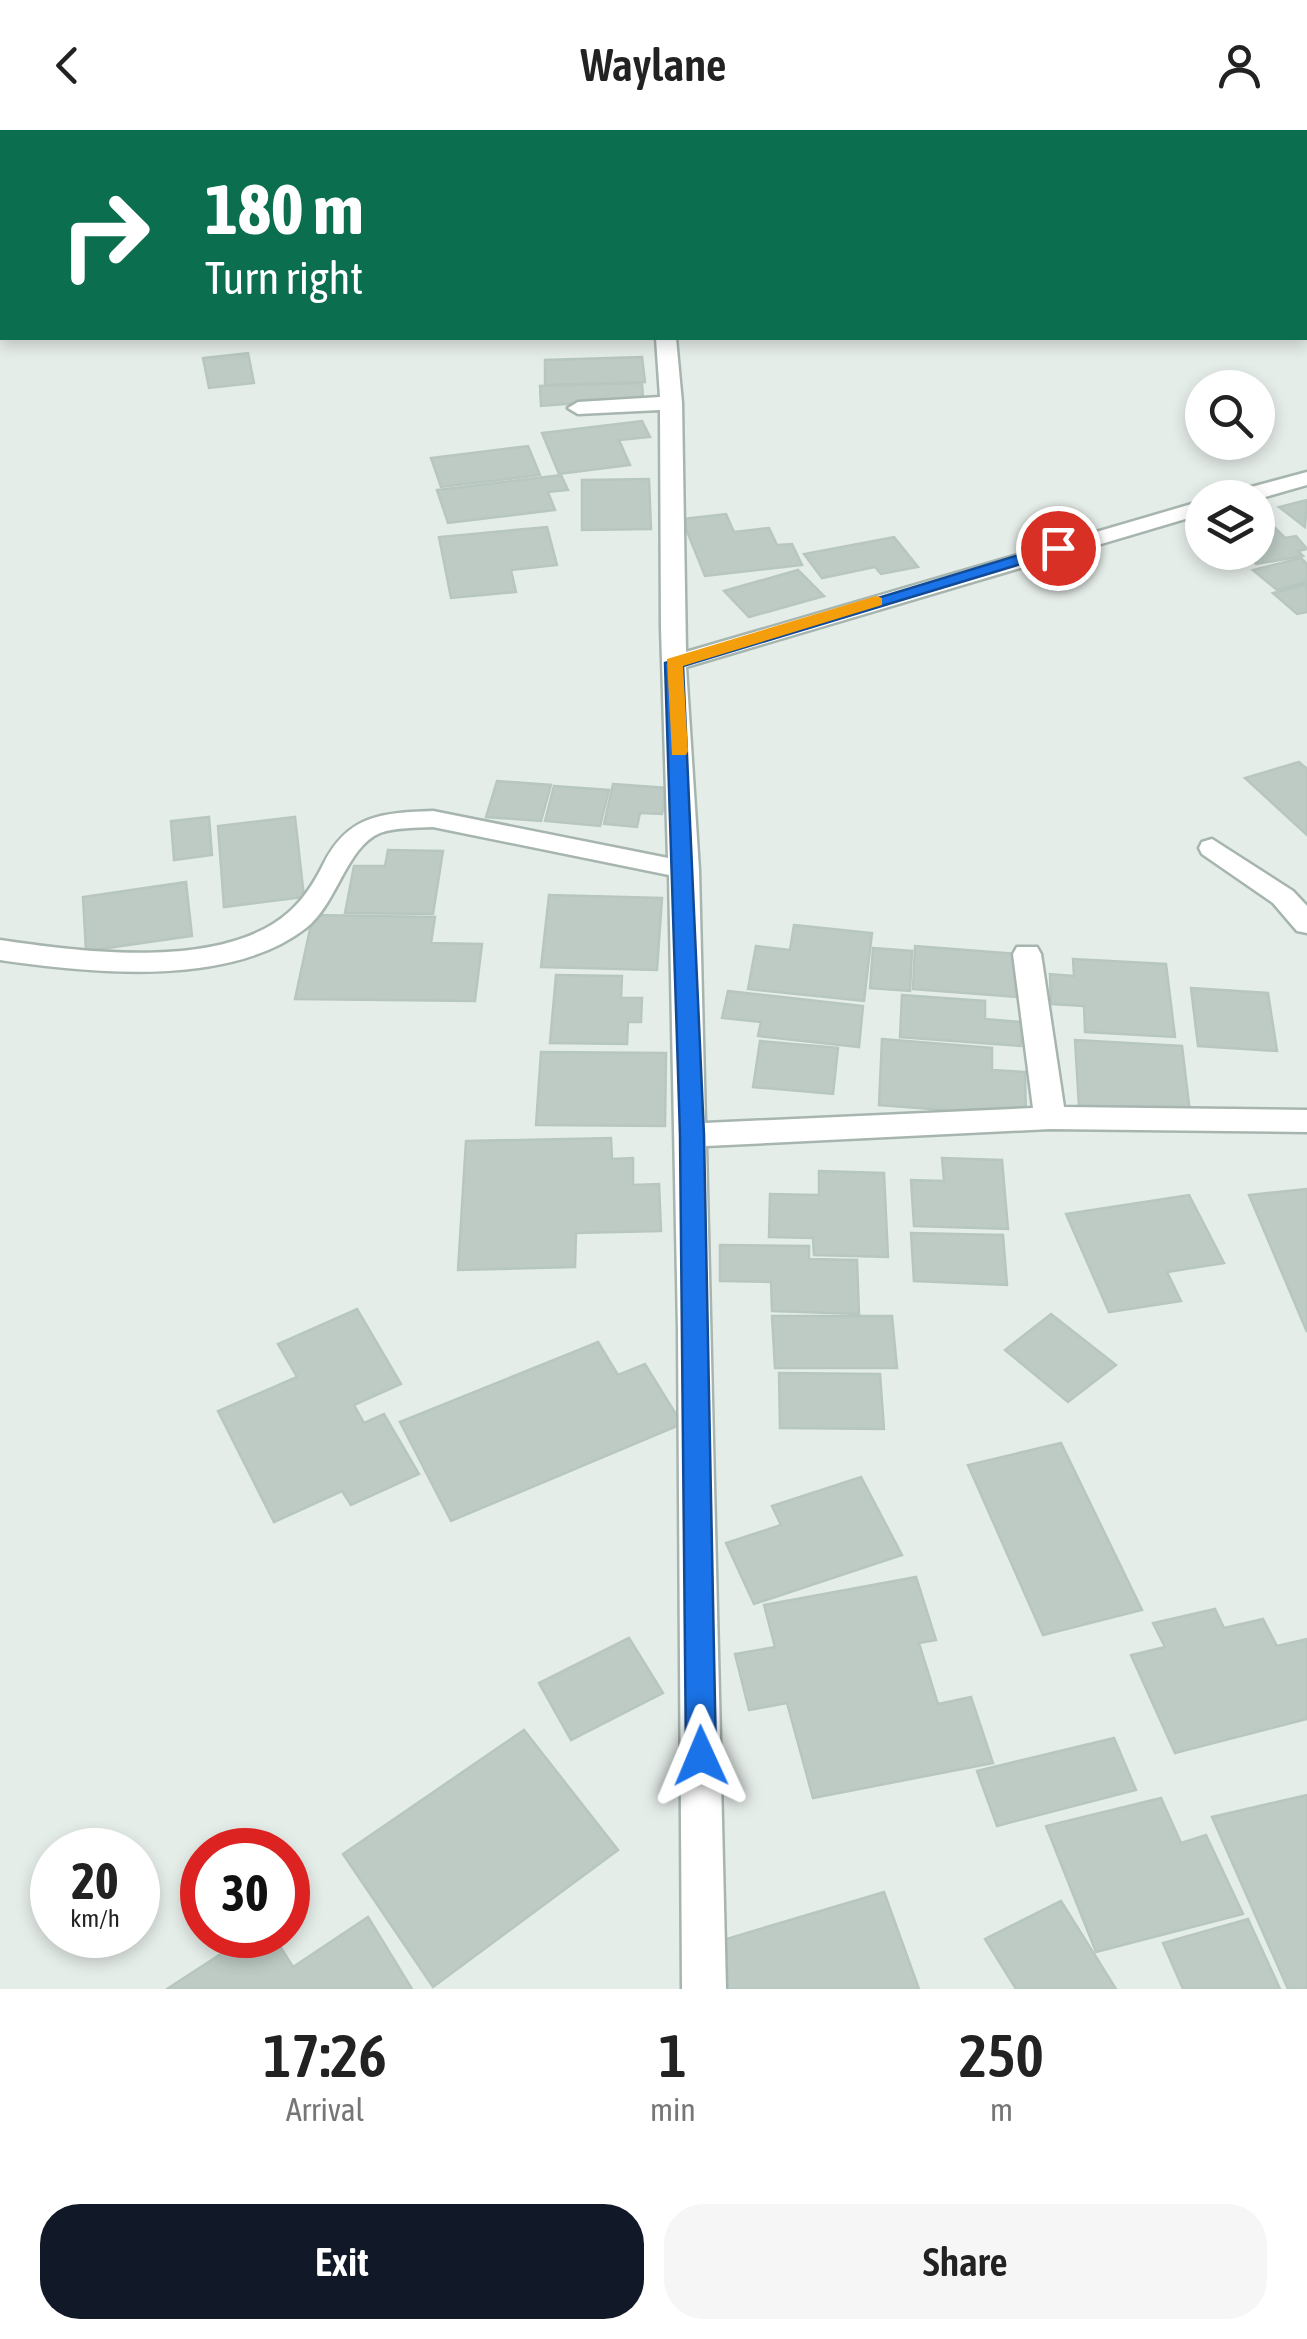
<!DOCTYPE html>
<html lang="en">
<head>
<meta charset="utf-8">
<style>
  body { margin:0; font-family:"Asap Condensed",sans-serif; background:#f6f6f6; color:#222; height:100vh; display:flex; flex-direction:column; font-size:38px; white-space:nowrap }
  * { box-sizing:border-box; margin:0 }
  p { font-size:32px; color:#767676 }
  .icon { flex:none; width:55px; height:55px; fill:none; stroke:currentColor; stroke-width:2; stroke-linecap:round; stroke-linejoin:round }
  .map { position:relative; height:1859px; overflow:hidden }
  .side { display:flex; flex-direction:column; background:#fff; flex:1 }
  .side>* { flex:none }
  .hud { position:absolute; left:0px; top:0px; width:1308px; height:210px; box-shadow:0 5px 15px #0003; background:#0b6e4f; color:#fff; overflow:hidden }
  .tools { position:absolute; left:1185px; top:240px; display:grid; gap:20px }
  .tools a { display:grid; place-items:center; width:90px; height:90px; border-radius:50%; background:#fff; box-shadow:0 5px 15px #0003; font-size:50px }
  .speed { position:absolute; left:30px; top:1698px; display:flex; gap:20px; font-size:50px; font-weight:700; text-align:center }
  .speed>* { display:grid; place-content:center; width:130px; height:130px; border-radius:50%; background:#fff; box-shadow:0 5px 15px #0003; line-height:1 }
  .speed small { font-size:25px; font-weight:400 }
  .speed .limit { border:15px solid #d22; background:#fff; color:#111 }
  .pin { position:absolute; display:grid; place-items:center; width:85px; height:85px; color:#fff; margin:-42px; border:5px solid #fff; border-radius:50%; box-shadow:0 2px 10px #0007 }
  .me { position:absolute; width:110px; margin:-55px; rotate:359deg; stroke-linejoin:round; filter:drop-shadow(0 0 8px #0008) }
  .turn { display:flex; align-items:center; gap:35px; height:210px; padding:0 40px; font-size:45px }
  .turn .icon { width:130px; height:130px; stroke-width:2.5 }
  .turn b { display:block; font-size:70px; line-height:85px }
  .eta { display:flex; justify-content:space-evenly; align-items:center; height:170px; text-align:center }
  .eta b { font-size:60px; font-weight:600; line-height:70px }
  .cta { display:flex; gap:20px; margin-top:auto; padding:20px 40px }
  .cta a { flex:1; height:115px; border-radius:40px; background:#111827; color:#fff; font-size:40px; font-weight:600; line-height:115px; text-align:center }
  .cta a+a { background:#f6f6f6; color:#222 }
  header { display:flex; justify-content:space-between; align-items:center; height:130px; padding:0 40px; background:#fff; font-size:45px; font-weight:600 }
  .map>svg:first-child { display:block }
  .building { fill:#bdcbc4; stroke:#b7c7bf; stroke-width:2.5 }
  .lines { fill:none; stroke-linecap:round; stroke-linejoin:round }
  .minor-casing { stroke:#a7b5af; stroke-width:5 }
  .minor { fill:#fff; fill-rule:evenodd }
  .route { fill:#1a73e8; stroke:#114b97; stroke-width:2.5 }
  .slow { fill:#f59e0b }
</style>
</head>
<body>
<header><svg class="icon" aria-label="back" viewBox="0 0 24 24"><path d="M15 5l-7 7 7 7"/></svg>Waylane<svg class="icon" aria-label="person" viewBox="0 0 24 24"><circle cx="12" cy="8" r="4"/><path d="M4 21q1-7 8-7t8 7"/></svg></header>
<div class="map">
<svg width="1307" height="1859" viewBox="0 0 1307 1859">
  <rect width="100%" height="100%" fill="#e5ede9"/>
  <g class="building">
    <path d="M1118,0H1212L1215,2H1120Z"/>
    <path d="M248,223L254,253L209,258L203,228Z"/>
    <path d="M642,227L645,252L545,255V230Z"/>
    <path d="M642,253L643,268L541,276L540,256Z"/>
    <path d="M642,291L650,307L619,310L630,335L559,344L542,303Z"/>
    <path d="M528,316L540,345L441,357L431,328Z"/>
    <path d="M561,345L568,360L548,362L555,380L448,393L437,360Z"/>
    <path d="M649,349L651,399L582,400V350Z"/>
    <path d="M1307,370L1305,397L1279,377Z"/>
    <path d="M726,384L734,402L769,398L777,415L792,414L802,435L705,446L682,389Z"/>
    <path d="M547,397L557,435L511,440L516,462L451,468L439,407Z"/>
    <path d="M1274,397L1285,408L1296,406L1307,419L1298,421L1303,426L1256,434L1245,422H1258V400Z"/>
    <path d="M894,407L918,437L881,444L875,437L822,448L804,424Z"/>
    <path d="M1301,428L1307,434V452L1277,460L1253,440Z"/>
    <path d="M798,440L824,466L749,487L724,461Z"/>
    <path d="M1307,454V482L1297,484L1273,463Z"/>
    <path d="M1299,632L1307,639V705L1245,648Z"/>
    <path d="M497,651L551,655L541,691L486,687Z"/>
    <path d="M613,654L667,658L662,684L640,683L637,697L604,694Z"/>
    <path d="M554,656L609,660L600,696L545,691Z"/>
    <path d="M209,687L212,725L174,730L171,691Z"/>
    <path d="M295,687L304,767L224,777L218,696Z"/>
    <path d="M388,720L443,721L433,784L345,783L354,736H385Z"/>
    <path d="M186,752L192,806L86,821L83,767Z"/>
    <path d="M549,765L662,768L657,840L541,837Z"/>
    <path d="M313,785L435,787L431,813L482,814L475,871L295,869Z"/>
    <path d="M794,795L872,803L864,871L748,859L756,816L790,820Z"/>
    <path d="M915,816L1018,824V867L913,859Z"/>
    <path d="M873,818L912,821L910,861L870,858Z"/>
    <path d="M1073,829L1166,834L1175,907L1085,902L1084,876L1051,874L1050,844L1074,846Z"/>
    <path d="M556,845L622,846L621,868H642L641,892H628L627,914L550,913Z"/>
    <path d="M1191,858L1268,863L1277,921L1198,916Z"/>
    <path d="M728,861L863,876L859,917L758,906L761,892L722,888Z"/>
    <path d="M902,865L985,871V889L1021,892V916L900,907Z"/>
    <path d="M882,909L992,918V940L1025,942L1026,986L879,975Z"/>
    <path d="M1075,910L1182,916L1190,983L1079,977Z"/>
    <path d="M760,911L838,918L833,964L753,957Z"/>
    <path d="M541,922L666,923L665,996L536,995Z"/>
    <path d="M611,1008L612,1029L633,1028V1055L659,1054L661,1101L576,1103L575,1137L458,1140L466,1011Z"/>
    <path d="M942,1028L1002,1030L1008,1099L914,1096L911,1050L944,1051Z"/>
    <path d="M819,1041L884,1043L888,1127L814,1125L813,1108L769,1107L770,1064L819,1065Z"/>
    <path d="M1307,1059V1202L1249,1065Z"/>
    <path d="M1189,1065L1224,1133L1167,1142L1181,1171L1109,1182L1066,1084Z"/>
    <path d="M911,1103L1003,1105L1007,1155L914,1151Z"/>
    <path d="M720,1115L809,1116V1129L857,1130L859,1184L772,1181L771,1152L720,1151Z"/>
    <path d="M357,1179L401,1254L354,1275L364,1293L384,1284L419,1344L351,1375L342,1361L274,1392L218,1281L297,1247L278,1214Z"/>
    <path d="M1051,1184L1116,1235L1068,1272L1005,1220Z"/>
    <path d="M772,1186H892L897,1238H775Z"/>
    <path d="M598,1212L618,1245L645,1234L682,1294L451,1391L400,1292Z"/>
    <path d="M779,1243L880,1244L884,1299L780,1298Z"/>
    <path d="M1061,1313L1142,1480L1043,1505L968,1335Z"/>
    <path d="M861,1347L902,1425L754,1474L726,1413L781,1395L772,1376Z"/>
    <path d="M916,1447L936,1510L919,1513L938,1574L971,1567L993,1633L813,1668L787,1573L749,1580L735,1524L775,1517L764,1475Z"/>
    <path d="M1215,1479L1224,1498L1263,1489L1277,1516L1307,1509V1589L1175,1623L1131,1525L1165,1517L1153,1493Z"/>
    <path d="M629,1508L663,1563L571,1610L539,1553Z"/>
    <path d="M524,1600L618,1720L433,1857L343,1724Z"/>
    <path d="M1114,1608L1136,1660L997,1696L977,1641Z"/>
    <path d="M1307,1665V1859H1288L1212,1687Z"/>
    <path d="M1161,1668L1181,1713L1206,1705L1243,1784L1096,1822L1046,1696Z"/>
    <path d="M884,1762L919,1859H728L713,1813Z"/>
    <path d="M1061,1771L1116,1859H1016L985,1809Z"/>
    <path d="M368,1787L412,1859H167L250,1805H273L293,1837Z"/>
    <path d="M1248,1789L1280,1859H1183L1163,1813Z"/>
  </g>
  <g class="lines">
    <defs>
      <g id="minor">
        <rect x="645" y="0" width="16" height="2"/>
        <rect x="1223" y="0" width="16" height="2"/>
        <path d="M656,208H676L682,273L686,522L1202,371V384L686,537L699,740L705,993L1033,978L1013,824L1017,817H1037L1041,824L1064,977L1307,980V1002L1050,999L706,1016L726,1859H682L678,1199L669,745L433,697C416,698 396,697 380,703C346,717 337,774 306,798C229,858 90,843 0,830V810C81,822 223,841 289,782C305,768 315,751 324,733C349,684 383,683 433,681L668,728L661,498L660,280L578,284L568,278L578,272L660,267Z"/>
        <path d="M1307,342V355L1258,369L1226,368L1229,363Z"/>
        <path d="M1212,709L1293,761L1307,776V803L1297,801L1273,773L1202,724L1199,718L1202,712Z"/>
      </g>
    </defs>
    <use href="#minor" class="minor-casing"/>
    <use href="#minor" class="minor"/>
  </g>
  <path class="route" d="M1058,413L1067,418L1064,421L683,536L704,1005L716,1626L711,1636L701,1640L690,1636L686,1626L680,1005L665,533Z"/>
  <path class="slow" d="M876,466L882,468V475L683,536L688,621L686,625H672L667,529Z"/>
</svg>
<div class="tools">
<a><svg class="icon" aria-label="search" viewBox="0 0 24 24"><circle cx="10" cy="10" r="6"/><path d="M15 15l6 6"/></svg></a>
<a><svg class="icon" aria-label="layers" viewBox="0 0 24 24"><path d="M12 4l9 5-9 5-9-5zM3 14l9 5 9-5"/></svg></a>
</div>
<div class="speed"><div>20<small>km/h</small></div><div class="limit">30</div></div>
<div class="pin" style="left:1058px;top:418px;background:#d93025"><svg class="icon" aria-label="arrive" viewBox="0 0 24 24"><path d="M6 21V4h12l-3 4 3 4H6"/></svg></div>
<svg class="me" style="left:701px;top:1626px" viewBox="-20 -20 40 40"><path d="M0-17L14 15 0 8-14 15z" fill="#1a73e8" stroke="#fff" stroke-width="4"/></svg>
<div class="hud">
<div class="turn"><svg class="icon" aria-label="right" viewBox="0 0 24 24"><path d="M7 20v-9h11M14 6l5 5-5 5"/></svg><div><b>180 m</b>Turn right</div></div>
</div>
</div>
<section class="side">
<div class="eta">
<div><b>17:26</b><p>Arrival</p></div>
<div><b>1</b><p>min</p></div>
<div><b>250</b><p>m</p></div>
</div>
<div class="cta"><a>Exit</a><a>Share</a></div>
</section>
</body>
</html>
